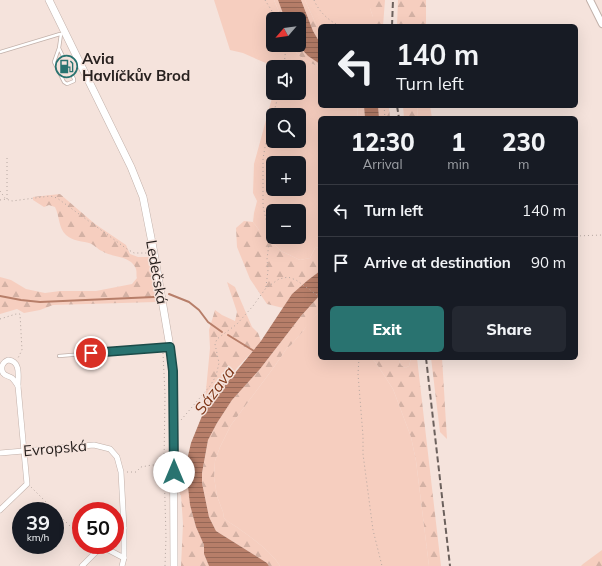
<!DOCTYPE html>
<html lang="en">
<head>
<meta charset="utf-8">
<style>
  body { margin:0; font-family:Mulish,sans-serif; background:#242831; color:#f1f3f6; height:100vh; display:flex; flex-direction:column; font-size:15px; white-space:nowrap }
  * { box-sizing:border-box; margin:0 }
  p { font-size:13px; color:#9ea1a6 }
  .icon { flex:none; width:22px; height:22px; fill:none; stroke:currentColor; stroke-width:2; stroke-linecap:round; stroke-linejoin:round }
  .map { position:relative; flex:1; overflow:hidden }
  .side { position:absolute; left:318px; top:116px; width:260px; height:244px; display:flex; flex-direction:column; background:#171b24; border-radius:6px; box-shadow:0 4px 16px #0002 }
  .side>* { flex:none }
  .banner { position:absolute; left:318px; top:24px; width:260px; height:84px; border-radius:6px; box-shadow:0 4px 16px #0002; background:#171b24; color:#f1f3f6; overflow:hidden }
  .needle { width:26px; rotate:242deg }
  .tools { position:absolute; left:266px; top:12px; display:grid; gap:8px }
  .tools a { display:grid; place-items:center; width:40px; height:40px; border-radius:6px; background:#171b24; box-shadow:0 4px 16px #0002; font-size:20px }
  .speed { position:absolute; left:12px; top:502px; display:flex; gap:8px; font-size:20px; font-weight:700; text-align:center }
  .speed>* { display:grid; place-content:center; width:52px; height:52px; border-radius:50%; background:#171b24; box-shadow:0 4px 16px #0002; line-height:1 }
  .speed small { font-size:10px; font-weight:400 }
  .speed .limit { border:6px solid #d22; background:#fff; color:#111 }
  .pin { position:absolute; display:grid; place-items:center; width:34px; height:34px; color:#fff; margin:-17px; border:2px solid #fff; border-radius:50%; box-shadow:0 1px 4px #0007 }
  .me { position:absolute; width:44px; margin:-22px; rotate:0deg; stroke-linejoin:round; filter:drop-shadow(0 0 3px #0008) }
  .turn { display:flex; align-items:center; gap:14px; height:84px; padding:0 12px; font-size:18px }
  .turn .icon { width:52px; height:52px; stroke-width:2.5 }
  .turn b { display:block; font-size:28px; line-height:34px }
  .eta { display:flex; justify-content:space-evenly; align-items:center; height:68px; text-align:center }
  .eta b { font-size:24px; font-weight:800; line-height:28px }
  .button { display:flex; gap:8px; margin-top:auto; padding:8px 12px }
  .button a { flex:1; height:46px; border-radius:6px; background:#297370; color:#fff; font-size:16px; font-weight:800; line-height:46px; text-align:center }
  .button a+a { background:#242831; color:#f1f3f6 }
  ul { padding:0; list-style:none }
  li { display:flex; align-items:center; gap:12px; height:52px; padding:0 12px; border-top:1px solid #363941 }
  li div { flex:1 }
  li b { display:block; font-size:15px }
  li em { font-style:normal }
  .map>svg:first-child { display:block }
  .green { fill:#f6cebf; fill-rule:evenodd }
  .forest { fill:url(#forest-firs) }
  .water { fill:url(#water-rules) }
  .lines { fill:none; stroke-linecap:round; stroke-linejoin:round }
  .stream { stroke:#b77e69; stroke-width:2 }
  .service-casing { stroke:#c2b1aa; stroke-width:4 }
  .minor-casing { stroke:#c2b1aa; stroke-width:6 }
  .tertiary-casing { stroke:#c2b1aa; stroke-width:8 }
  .secondary-casing { stroke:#c2b1aa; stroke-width:8 }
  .path { stroke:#b4a6a0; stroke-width:1; stroke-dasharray:1 3; stroke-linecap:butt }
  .service { stroke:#fff; stroke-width:2.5 }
  .minor { stroke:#fff; stroke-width:5 }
  .tertiary { stroke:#fff; stroke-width:6 }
  .secondary { stroke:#fff; stroke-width:7 }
  .rail { stroke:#6c615d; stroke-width:2; stroke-dasharray:6 3; stroke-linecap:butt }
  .route-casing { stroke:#1b4b49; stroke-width:10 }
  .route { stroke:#297370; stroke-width:7 }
  .labels { text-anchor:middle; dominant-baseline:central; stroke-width:3; stroke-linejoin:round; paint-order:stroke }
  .poi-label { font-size:15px; font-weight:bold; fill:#28211f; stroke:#f5e3dc; text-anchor:start }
  .street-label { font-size:15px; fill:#28211f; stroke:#f5e3dc }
  .water-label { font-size:16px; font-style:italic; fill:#7f3719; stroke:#f5e3dc }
</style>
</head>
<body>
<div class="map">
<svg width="602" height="566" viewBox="0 0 602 566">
  <defs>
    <pattern id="forest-firs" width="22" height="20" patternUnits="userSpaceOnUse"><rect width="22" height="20" fill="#f6cebf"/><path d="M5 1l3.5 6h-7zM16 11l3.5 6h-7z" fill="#d3b1a4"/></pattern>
    <pattern id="water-rules" width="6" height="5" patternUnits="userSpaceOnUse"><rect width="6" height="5" fill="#b77e69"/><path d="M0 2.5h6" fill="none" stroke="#956756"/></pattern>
  </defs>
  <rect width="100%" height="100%" fill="#f5e3dc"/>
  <g class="green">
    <path d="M214,0H274L282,19H273V45H292C297,58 308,62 320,67V106H358L357,118H320V247L315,248L310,258L300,260L281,251L275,245L269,243L253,222L254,213L257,201L253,193L254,164L272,98L274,93H299V67H276L261,61L243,53L230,50ZM273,115H299V141H273ZM273,163H299V189H273ZM273,211H299V237H273V218H269V215L273,216Z"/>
    <path d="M305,0H370V8L373,17V26H320V33Z"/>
    <path d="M417,106H430L432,118H418Z"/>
    <path d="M320,313V358H372L378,366L393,389L411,437L416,461L429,566H280C272,553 255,540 242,531C236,526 229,523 224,518L223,512L217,496L214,477L215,461L220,447L231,425L274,367L287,348L291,345L304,330L309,321L317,314Z"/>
    <path d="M398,358H411L409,366L405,368L401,365Z"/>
  </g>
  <g class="forest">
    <path d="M274,0H278L285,19H282Z"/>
    <path d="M301,0H305L320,33V43L313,31Z"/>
    <path d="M370,0H385L383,26H373V17L370,8Z"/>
    <path d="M398,0H426V26H397Z"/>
    <path d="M292,45H298L308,56L320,64V67C308,62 297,58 292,45Z"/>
    <path d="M358,106H364L365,118H357Z"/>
    <path d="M378,106H389L390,118H379Z"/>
    <path d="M403,106H417L418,118H404Z"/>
    <path d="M60,194L95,224L126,245L130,254L138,257H149L156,292V302L53,305L40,310L24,313L17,309L0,314V277L11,280L26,289L45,293L60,291H96L132,284L137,278C136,276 137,272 136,269C131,255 112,258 102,251C97,249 95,245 89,243C81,241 73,241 66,235C58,227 60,217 55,207L49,205L44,207L33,200V197Z"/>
    <path d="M244,221L253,222L259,230L265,232L266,238L269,243L275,245L281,251L300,260L310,258L315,248L320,247V271L308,280L292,294L283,308L267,304L250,279L237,247L236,228Z"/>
    <path d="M227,282L235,287L252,327L258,333L261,341L251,353L237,368L204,411L210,348L209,330L215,310L222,315L235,321L237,312Z"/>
    <path d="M320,295V313L317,314L310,321L304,330L291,345L287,348L274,367L231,425L220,447L215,461L214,477L217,496L223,512L224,518C229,523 236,526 242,531C255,540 272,553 280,566H269L267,563L216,531L209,517L202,483V473L208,440L217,423L232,400L260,369L301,316Z"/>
    <path d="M372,358H398L401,365L405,368L409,366L411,358H417L441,566H429L416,461L411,437L393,389L378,366Z"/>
    <path d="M431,358H442L447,439L440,432Z"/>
    <path d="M186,469L190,505L196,527L204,545V554L209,566H181L183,524L181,495H180L181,475Z"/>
    <path d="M602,550V566H581L583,564Z"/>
  </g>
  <g class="water">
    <path d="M278,0H301L313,31L320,43V64L308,56L298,45H299V19H285Z"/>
    <path d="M364,106H378L379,118H365Z"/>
    <path d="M320,271V295L301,316L260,369L232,400L217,423L208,440L202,473V483L209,517L216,531L267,563L269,566H209L204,554V545L196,527L190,505L186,469L188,456L191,443L204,411L261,341L292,294L308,280Z"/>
  </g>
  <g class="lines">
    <g class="stream">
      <path d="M169,294L189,302L199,310L208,322L222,332"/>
      <path d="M0,296L21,300L40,302L154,297"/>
      <path d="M228,335L254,351"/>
    </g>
    <defs>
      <g id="service">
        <path d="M59,48L74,79V81L67,84L64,82L54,62L59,48L61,34"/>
        <path d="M0,52L60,34"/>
        <path d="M59,356L170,347"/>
      </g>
      <g id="minor">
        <path d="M8,360C21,361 18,376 18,386C16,383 14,380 12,378C9,376 5,376 3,373C0,367 3,362 8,360Z"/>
        <path d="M0,453L94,445L110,449L117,457L121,472L124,528V558L122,566"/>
        <path d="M0,510L27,484L18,386"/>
        <path d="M115,536L124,528"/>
        <path d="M103,547L124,558"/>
        <path d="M82,566L96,552L106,545"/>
      </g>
      <path id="tertiary" d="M590,0L602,24"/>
      <path id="secondary" d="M49,0L131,167L143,197L154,253L170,347L173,371L174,566"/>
    </defs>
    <use href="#service" class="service-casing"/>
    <use href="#minor" class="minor-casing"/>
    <use href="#tertiary" class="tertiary-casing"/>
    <use href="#secondary" class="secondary-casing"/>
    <g class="path">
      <path d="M265,0L277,19"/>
      <path d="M314,0C319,12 329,21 340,26"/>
      <path d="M284,67L286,45"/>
      <path d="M384,106L385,118"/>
      <path d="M273,115L279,93"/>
      <path d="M0,191L5,198"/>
      <path d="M7,199V158"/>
      <path d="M0,200L6,199L12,201L50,196L57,198L127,249L134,253H148"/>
      <path d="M576,236L602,235"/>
      <path d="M266,287L268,270L267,259L269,243V233L263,206V159L265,147L273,117"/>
      <path d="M0,319L16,314H20L22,350L18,358"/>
      <path d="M163,353L165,394L164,465L166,537L165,566"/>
      <path d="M359,358L358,374L363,436V454L373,530L382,566"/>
      <path d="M181,420L210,386L216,376L219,363L215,344L217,339L237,324L253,306L266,288L279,279L288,277L296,280L320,297"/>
      <path d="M127,472H136L141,467L152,465H164"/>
      <path d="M31,487L55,511"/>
      <path d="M55,511L81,537"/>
      <path d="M89,545L93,549"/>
    </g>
    <use href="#service" class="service"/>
    <use href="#minor" class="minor"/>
    <use href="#tertiary" class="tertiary"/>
    <use href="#secondary" class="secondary"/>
    <g class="rail">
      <path d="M392,26L393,0"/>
      <path d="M397,106L399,118"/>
      <path d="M426,358L450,566"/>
    </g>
  </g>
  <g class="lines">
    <defs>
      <path id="route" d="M91,353L170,347L173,371L174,472"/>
    </defs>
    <use href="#route" class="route-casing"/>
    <use href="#route" class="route"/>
  </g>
  <defs>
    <symbol id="fuel-ring" viewBox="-11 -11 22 22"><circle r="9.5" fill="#f5e3dc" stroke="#297370" stroke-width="1.5"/><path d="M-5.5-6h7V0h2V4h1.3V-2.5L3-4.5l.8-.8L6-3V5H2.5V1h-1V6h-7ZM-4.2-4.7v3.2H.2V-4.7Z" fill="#297370"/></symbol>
  </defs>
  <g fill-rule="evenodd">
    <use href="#fuel-ring" x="54" y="54" width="25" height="25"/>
  </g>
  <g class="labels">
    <g class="poi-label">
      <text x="82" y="58">Avia<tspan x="82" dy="17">Havlíčkův Brod</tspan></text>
    </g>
    <g class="street-label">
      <text transform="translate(157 272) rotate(80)">Ledečská</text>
      <text transform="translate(55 448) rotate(-5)">Evropská</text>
    </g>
    <g class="water-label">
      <text transform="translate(214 390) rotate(-53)">Sázava</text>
    </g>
  </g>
</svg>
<div class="tools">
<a><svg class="needle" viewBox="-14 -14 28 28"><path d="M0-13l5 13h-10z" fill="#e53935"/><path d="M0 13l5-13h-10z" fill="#9ea1a6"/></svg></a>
<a><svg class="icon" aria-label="sound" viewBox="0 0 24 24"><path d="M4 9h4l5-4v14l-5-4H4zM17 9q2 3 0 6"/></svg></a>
<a><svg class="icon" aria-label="search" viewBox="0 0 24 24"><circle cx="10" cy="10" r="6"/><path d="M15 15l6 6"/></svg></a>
<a>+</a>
<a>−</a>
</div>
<div class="speed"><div>39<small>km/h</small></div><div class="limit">50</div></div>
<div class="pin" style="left:91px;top:353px;background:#d93025"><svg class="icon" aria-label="arrive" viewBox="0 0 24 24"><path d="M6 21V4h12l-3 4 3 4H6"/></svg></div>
<svg class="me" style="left:174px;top:472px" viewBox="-20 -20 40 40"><circle r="19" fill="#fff"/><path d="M0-13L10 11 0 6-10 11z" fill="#297370"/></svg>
<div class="banner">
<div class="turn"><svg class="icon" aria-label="left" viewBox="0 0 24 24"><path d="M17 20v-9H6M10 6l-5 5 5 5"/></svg><div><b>140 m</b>Turn left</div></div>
</div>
<section class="side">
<div class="eta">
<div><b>12:30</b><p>Arrival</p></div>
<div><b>1</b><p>min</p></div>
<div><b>230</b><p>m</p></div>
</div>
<ul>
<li><svg class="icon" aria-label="left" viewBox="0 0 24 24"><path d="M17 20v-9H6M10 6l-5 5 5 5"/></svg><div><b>Turn left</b></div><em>140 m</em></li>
<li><svg class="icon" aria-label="arrive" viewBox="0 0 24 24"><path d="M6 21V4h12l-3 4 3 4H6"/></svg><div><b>Arrive at destination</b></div><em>90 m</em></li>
</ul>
<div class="button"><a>Exit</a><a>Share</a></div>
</section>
</div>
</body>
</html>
